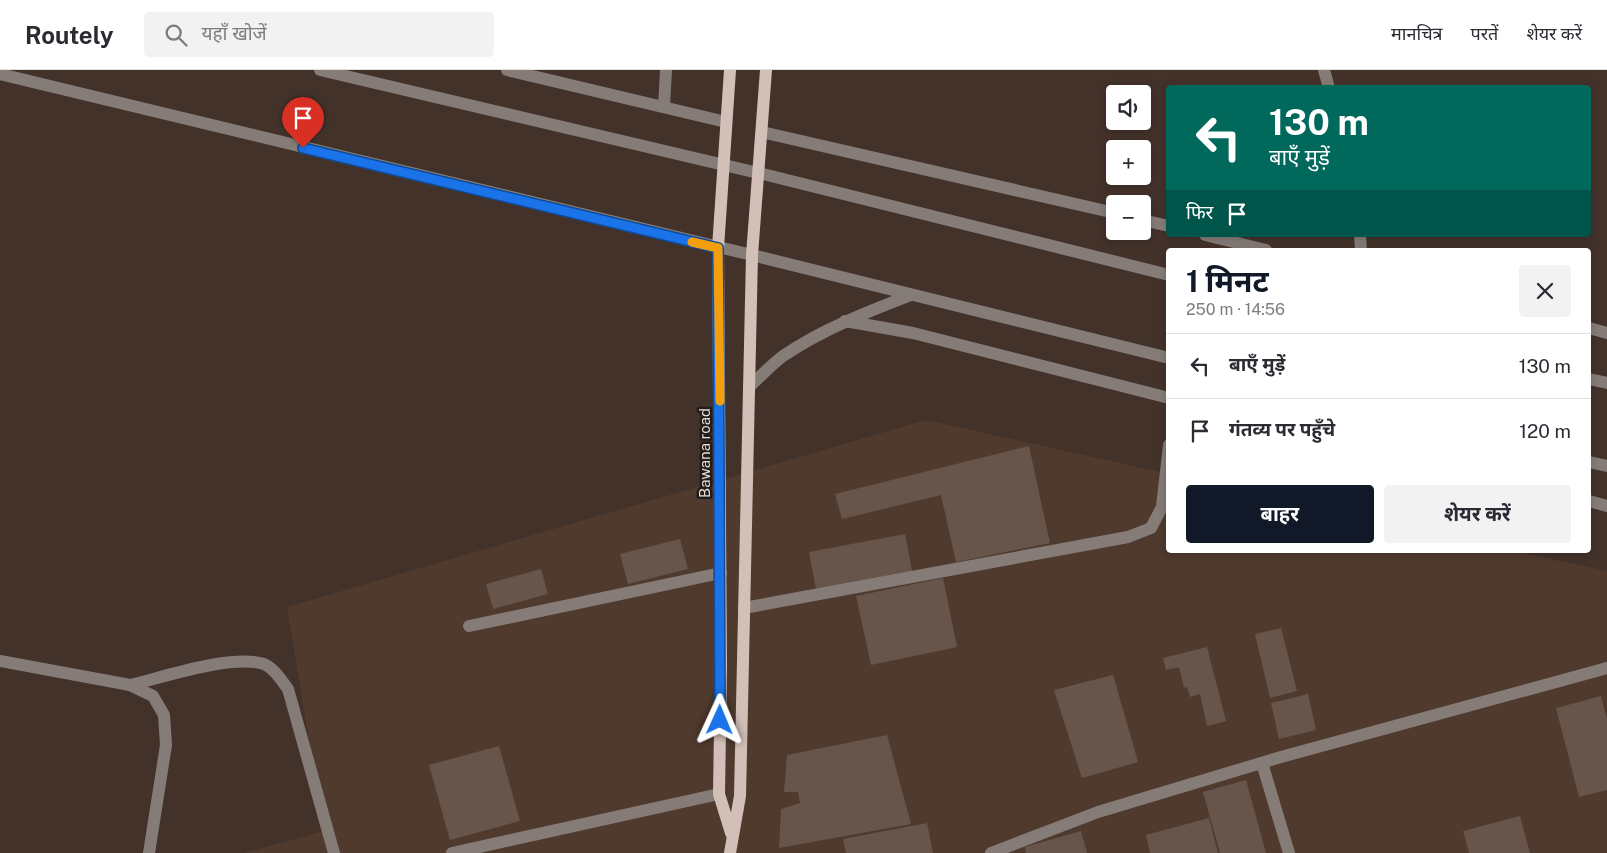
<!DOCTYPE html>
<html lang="hi">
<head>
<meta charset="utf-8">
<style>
  body { margin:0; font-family:"Public Sans","Noto Sans Devanagari",sans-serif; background:#f2f2f3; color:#2b2b33; height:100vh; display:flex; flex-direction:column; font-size:19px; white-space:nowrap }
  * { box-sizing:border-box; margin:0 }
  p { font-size:16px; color:#7c7c81 }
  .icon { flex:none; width:28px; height:28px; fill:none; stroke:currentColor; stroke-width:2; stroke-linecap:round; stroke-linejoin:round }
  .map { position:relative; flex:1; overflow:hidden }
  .sheet { position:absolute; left:1166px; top:178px; width:425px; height:305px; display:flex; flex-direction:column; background:#fff; border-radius:5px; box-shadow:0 2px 8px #0003 }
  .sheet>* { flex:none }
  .guide { position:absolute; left:1166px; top:15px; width:425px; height:152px; border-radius:5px; box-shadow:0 2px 8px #0003; background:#00695c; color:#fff; overflow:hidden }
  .buttons { position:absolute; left:1106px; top:15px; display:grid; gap:10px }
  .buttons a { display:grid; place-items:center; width:45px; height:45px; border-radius:5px; background:#fff; box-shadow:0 2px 8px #0003; font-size:25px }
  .pin { position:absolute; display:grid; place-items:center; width:42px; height:42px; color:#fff; margin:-51px -21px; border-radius:50% 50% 50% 0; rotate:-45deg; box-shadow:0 0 5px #0007 }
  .pin .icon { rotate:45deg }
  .me { position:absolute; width:55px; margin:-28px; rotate:1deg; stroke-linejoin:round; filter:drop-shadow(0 0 4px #0008) }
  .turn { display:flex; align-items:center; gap:18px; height:105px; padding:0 20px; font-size:22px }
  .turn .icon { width:65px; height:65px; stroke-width:2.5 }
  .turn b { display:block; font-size:35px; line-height:42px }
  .then { display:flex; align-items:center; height:48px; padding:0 20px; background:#0003; gap:10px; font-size:19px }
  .round { display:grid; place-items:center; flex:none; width:52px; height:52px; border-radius:5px; background:#f2f2f3 }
  .head { display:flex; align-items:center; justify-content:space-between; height:85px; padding:0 20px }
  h1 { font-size:30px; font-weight:700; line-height:38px; color:#111827 }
  .primary-button { display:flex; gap:10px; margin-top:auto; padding:10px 20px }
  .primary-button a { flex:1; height:58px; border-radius:5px; background:#111827; color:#fff; font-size:20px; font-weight:700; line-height:58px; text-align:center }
  .primary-button a+a { background:#f2f2f3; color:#2b2b33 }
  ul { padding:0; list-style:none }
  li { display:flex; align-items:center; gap:15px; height:65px; padding:0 20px; border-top:1px solid #e1e1e2 }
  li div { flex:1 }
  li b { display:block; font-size:19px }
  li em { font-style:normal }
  header { display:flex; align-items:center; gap:30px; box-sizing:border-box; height:70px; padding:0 25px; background:#fff; border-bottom:1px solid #e1e1e2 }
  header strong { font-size:24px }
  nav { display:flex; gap:28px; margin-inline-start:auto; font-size:18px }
  .search { width:350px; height:45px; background:#f2f2f3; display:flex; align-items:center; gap:12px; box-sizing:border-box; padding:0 18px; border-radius:5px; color:#7c7c81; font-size:19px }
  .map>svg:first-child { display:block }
  .built { fill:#503a2e }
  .building { fill:#67554c }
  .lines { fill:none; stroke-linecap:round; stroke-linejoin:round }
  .minor { stroke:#857c78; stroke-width:12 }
  .major { stroke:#d2c0b8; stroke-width:12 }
  .route-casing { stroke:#114b97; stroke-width:12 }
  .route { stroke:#1a73e8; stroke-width:9 }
  .slow { stroke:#f59e0b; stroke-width:9 }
  .labels { text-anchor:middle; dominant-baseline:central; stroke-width:5; stroke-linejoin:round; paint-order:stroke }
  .street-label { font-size:15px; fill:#e6dbd6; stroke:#241c18 }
</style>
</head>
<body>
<header>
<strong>Routely</strong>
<div class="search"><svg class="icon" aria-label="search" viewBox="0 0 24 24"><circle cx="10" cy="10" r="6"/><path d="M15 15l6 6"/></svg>यहाँ खोजें</div>
<nav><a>मानचित्र</a><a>परतें</a><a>शेयर करें</a></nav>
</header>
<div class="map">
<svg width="1607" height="783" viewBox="0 0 1607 783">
  <rect width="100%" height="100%" fill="#43322a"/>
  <path class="built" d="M926,350L1169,404V480H1511L1607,501V783H244L324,761L287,537Z"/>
  <g class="building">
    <path d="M1029,376L1050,473L956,492L941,425L842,449L835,424Z"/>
    <path d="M905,464L912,501L816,519L809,482Z"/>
    <path d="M680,469L688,499L628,514L620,484Z"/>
    <path d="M541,499L548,524L493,539L486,514Z"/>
    <path d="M943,508L957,577L871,595L856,526Z"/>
    <path d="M1281,558L1297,621L1270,628L1255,564Z"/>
    <path d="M1207,577L1226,651L1207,656L1200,624L1190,627L1187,617L1184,618L1179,597L1166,600L1163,588Z"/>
    <path d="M1113,605L1138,692L1082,708L1054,620Z"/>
    <path d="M1308,624L1316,660L1279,669L1271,633Z"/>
    <path d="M1601,626L1607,649V720L1579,727L1556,638Z"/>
    <path d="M887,665L911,754L779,778L781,739L800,733L798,722H784L787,685Z"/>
    <path d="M499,676L520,751L450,770L429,695Z"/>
    <path d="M1246,710L1266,783H1220L1203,722Z"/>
    <path d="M1520,746L1530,783H1469L1463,761Z"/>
    <path d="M1209,748L1218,783H1150L1146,765Z"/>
    <path d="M927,753L933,783H846L843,769Z"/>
    <path d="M1081,761L1087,783H1026L1025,777Z"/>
  </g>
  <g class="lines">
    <g class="minor">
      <path d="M320,0L767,105L1169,205"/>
      <path d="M507,0L726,52"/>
      <path d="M1324,0L1329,18"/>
      <path d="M0,4L752,185L1169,288"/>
      <path d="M664,37L666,0"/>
      <path d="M762,62L1115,143"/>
      <path d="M1142,150L1169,156"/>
      <path d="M1205,165L1266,180"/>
      <path d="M1360,165L1361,180"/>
      <path d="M845,251L913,263L1169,328"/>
      <path d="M1589,258L1607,263"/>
      <path d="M1589,309L1607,313"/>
      <path d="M749,317C760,307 771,295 783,286C823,259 867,242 911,225"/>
      <path d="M1589,392L1607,396"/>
      <path d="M1589,431L1607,436"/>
      <path d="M744,538L1128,467L1151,458L1162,437L1169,375"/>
      <path d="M469,556L721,503"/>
      <path d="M0,591L130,615L153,626L164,645L166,675L149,783"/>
      <path d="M130,615C164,607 231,584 264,594C274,598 282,611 288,619L334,783"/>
      <path d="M1262,693L1289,783"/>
      <path d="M452,783L719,724"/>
      <path d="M991,783L1098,742L1281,687L1607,598"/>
    </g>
    <g class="major">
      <path d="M730,0L718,178L721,595L719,724L731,763"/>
      <path d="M730,783L740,726L752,185L766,0"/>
    </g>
  </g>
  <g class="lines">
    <defs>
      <path id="route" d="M303,78L718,178L720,650"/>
    </defs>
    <use href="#route" class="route-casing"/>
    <use href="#route" class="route"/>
    <path class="slow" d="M692,172L718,178L720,331"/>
  </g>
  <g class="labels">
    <g class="street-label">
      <text transform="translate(704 383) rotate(-90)">Bawana road</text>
    </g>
  </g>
</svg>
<div class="buttons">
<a><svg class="icon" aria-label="sound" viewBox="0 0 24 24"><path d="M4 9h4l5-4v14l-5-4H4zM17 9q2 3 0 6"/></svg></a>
<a>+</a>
<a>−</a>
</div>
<div class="pin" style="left:303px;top:78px;background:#d93025"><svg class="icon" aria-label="arrive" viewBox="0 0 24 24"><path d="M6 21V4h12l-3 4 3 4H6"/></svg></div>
<svg class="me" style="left:720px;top:650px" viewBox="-20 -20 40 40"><path d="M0-17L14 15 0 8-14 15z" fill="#1a73e8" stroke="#fff" stroke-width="4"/></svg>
<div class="guide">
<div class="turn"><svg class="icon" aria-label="left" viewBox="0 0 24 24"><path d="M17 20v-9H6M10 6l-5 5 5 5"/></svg><div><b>130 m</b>बाएँ मुड़ें</div></div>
<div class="then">फिर<svg class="icon" aria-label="arrive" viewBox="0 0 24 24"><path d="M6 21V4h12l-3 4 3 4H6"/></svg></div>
</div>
<section class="sheet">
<div class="head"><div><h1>1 मिनट</h1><p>250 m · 14:56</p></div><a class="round"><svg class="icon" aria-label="close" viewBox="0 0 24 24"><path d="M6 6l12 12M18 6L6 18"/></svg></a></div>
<ul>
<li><svg class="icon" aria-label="left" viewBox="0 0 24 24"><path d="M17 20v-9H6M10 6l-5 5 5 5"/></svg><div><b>बाएँ मुड़ें</b></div><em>130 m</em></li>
<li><svg class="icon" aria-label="arrive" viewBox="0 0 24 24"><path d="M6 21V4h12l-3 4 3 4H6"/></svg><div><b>गंतव्य पर पहुँचे</b></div><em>120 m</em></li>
</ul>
<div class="primary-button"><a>बाहर</a><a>शेयर करें</a></div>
</section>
</div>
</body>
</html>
